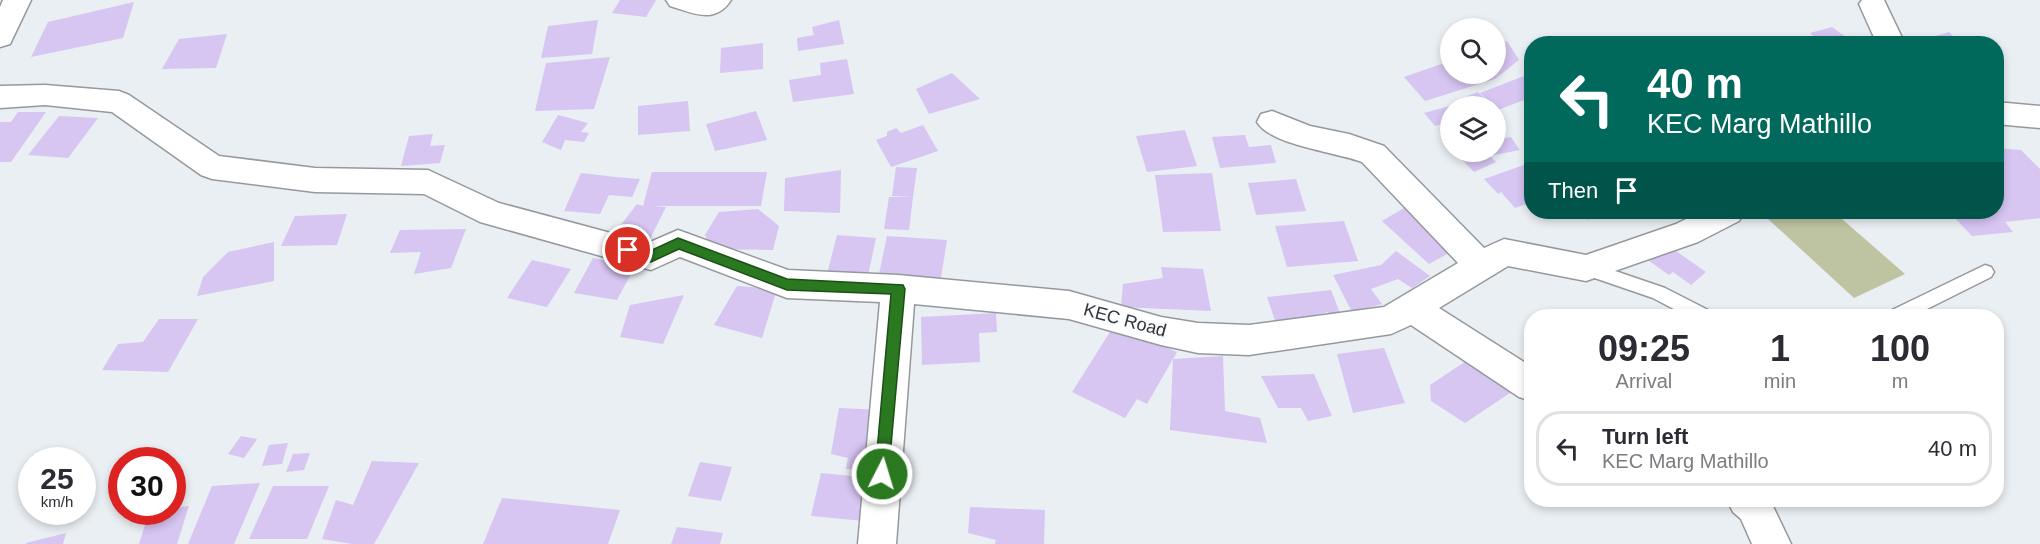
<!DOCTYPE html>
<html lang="en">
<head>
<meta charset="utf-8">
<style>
  body { margin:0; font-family:Helvetica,sans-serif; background:#f7f7f7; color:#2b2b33; height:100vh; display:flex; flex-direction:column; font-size:22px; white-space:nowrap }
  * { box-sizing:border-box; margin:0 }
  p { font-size:20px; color:#7c7c81 }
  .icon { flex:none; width:33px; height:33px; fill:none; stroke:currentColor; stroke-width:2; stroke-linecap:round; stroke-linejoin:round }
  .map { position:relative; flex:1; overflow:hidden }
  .sheet { position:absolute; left:1524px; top:309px; width:480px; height:198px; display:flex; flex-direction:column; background:#fff; border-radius:24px; box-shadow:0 3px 9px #0003 }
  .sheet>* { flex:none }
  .top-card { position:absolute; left:1524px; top:36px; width:480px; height:183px; border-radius:24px; box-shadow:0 3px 9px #0003; background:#00695c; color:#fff; overflow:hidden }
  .tools { position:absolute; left:1440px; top:18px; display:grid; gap:12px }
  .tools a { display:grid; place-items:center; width:66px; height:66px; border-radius:50%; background:#fff; box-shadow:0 3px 9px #0003; font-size:30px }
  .speed { position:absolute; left:18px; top:447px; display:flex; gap:12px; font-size:30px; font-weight:700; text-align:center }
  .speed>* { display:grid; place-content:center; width:78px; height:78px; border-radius:50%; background:#fff; box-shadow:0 3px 9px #0003; line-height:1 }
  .speed small { font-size:15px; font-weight:400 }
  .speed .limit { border:9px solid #d22; background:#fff; color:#111 }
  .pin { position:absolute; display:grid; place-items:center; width:51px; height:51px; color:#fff; margin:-26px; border:3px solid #fff; border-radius:50%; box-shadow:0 2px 6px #0007 }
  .me { position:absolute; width:66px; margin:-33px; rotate:5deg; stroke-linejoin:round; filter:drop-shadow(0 0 4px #0008) }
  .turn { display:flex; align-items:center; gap:21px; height:126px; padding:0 24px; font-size:27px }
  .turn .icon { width:78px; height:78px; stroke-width:2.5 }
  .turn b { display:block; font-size:42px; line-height:51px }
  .then { display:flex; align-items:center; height:57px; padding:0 24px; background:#0003; gap:12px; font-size:22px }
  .eta { display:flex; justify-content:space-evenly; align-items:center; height:102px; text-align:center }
  .eta b { font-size:36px; font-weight:800; line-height:42px }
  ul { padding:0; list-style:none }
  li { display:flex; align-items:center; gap:18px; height:75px; margin:0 12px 9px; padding:0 12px; border:3px solid #e1e1e2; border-radius:24px }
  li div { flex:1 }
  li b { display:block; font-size:22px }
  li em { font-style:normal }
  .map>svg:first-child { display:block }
  .green { fill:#bec3a2 }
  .building { fill:#d7c5f2 }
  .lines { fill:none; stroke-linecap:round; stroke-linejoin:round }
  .lane-casing { stroke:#95999e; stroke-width:3 }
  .street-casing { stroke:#95999e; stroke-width:3 }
  .lane { fill:#fff; fill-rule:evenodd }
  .street { fill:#fff; fill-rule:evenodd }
  .route { fill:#2a7921; stroke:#1b4f15; stroke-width:1.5 }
  .labels { text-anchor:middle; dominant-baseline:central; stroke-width:4.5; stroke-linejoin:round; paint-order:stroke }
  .street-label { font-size:18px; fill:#313335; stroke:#f9fcff }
</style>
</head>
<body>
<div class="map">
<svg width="2040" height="544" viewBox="0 0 2040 544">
  <rect width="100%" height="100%" fill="#eaeff3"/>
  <path class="green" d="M1783,212H1834L1905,274L1854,298L1767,218Z"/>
  <g class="building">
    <path d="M620,0H656L646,17L612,13Z"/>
    <path d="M134,2L123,38L31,57L48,22Z"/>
    <path d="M598,20L592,54L541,58L548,26Z"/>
    <path d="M839,20L844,44L798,51L797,38L814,35L812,27Z"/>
    <path d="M1832,27L1847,38L1822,44L1810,33Z"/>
    <path d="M1949,32L1961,44H1937L1932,37Z"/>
    <path d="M227,34L216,68L162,69L179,39Z"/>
    <path d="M1507,41L1519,60L1495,79L1425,101L1404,77L1450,61V74H1496V45Z"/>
    <path d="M763,43V69L720,73L721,48Z"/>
    <path d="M610,57L594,109L535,111L546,63Z"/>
    <path d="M847,59L854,94L793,102L789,80L821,75L820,63Z"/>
    <path d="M952,73L980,99L929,114L916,89Z"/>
    <path d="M1524,76L1532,83V97L1498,110L1480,93Z"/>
    <path d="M1478,92L1492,106H1467L1460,99Z"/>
    <path d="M688,101L690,131L638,135V106Z"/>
    <path d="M1457,104L1460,106H1450V122L1435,126L1424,113Z"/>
    <path d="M756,111L767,140L715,151L706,124Z"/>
    <path d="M18,112H46L11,162H0V122H11Z"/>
    <path d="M558,115L588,123L581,132L589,133L584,142L565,140L561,150L542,142Z"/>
    <path d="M59,116L98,118L68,158L28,155Z"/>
    <path d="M1450,124V141L1439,128Z"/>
    <path d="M923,125L938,151L891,167L876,140L887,136V132L896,128L901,133Z"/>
    <path d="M1185,130L1197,166L1147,172L1136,136Z"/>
    <path d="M433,134L430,146L445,145L440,163L401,166L409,136Z"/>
    <path d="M1245,135L1249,147L1271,145L1276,163L1220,168L1212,137Z"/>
    <path d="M1511,137L1520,150L1494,155L1491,152H1496V140Z"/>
    <path d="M1996,148L2021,150L2040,169V218L2005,222L2013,232L1972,236L1949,212H1996Z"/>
    <path d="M1463,152H1486L1496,162L1474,172L1456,154Z"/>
    <path d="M1532,162V202L1515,208L1501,192L1498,194L1484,179Z"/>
    <path d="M896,167L917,168L913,197L892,196Z"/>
    <path d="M841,170L840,213L784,211L785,178Z"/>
    <path d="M652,172H767L761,206H652L666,207L648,243L617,230L637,204L643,206Z"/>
    <path d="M581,173L616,177L640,179L632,197L609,195L600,214L564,211Z"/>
    <path d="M1212,173L1221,231L1163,232L1155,175Z"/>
    <path d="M1296,179L1306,211L1256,215L1248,183Z"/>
    <path d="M889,197H913L909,230L884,229Z"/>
    <path d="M1409,205L1458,248L1429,264L1382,221Z"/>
    <path d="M758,209L779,226L773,250L712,249L705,235L719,212Z"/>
    <path d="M1578,212H1612L1587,220Z"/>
    <path d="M347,214L337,245L281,246L295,216Z"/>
    <path d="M1344,221L1358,261L1287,267L1275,226Z"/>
    <path d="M466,229L451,268L414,274L421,252L390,253L400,230Z"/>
    <path d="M837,235L876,238L867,281L826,278Z"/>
    <path d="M887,236L947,240L940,284L878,279Z"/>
    <path d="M274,242V281L197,296L203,277L228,252Z"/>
    <path d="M1663,242L1706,272L1691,285L1673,272L1669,275L1645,258Z"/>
    <path d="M1396,251L1430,276L1412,288L1398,279L1371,289L1382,304L1352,312L1333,275L1381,265Z"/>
    <path d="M593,258L635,266L617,300L574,293Z"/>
    <path d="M532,260L571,269L547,307L507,298Z"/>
    <path d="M1161,267L1203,269L1211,311L1121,307L1123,284L1163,278Z"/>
    <path d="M737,286L777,289L762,338L714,325Z"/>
    <path d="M1331,290L1343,321L1334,324L1328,312L1301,318L1306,328L1279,332L1267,297Z"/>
    <path d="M684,295L663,344L620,337L630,305Z"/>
    <path d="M996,313L997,332L979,333L980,362L922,365L921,317Z"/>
    <path d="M159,319H198L168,372L102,370L118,344L143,342Z"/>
    <path d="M1115,324L1177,352L1147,404L1137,399L1125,418L1072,392Z"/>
    <path d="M1384,348L1405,403L1353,413L1337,354Z"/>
    <path d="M1223,356L1225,411L1260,418L1267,443L1170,430L1173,359Z"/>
    <path d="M1472,357L1513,391L1465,423L1431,401L1430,385Z"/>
    <path d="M1314,374L1332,416L1308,421L1301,408H1278L1261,376Z"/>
    <path d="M839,408L883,410L875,470L846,469L848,458L831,454Z"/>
    <path d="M241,436L257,439L244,458L228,454Z"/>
    <path d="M288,443L282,464L262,466L269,445Z"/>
    <path d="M310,453L304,470L286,472L293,454Z"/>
    <path d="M372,461L419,463L374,544H352L322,539L336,500L353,505Z"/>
    <path d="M700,462L732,467L721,501L688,496Z"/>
    <path d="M821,473L873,478L864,521L811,516Z"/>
    <path d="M260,483L234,544H188L212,486Z"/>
    <path d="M273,486H329L307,539H249Z"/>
    <path d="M502,498L620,510L608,544H483Z"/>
    <path d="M189,506L177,544H139L149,512H172V508Z"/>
    <path d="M970,507L1045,510L1044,544H995L996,540L968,533Z"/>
    <path d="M677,527L723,533L720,544H671Z"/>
    <path d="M66,533L63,544H26V543Z"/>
  </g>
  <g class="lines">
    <defs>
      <g id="lane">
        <path d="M1586,261L1665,288L1710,311L1712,316H1687L1653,298L1580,273L1577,268L1580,263Z"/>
        <path d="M1985,265L1991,267L1994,272L1991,277L1913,316H1888L1890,311Z"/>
      </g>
      <g id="street">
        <path d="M3,0H31L10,44L0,47V7Z"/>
        <path d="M666,0H731C715,25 693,13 670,6Z"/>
        <path d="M1862,0H1884L1905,44H1877L1859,4Z"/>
        <path d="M45,85L119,91L129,95L219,156L315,168L428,170L499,203L648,243L678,230L788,270L898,275L1069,291L1161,317L1198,323L1249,325L1384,307L1458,263L1362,162C1336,152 1270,145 1257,122L1261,114L1272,111L1310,126L1349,134L1384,146L1484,248L1504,239L1586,255L1676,224L1700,212H1744L1739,221L1698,242L1586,281L1508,266L1439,308L1532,367V401L1519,397L1411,325L1391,334L1249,355L1198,353L1161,345L1069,319L914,304L896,544H858L880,302L787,298L680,257L651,270L480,222L424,194L315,192L212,179L201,175L112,112L45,105L0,108V86Z"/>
        <path d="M1996,102L2040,106V128L1996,124Z"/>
        <path d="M1727,500H1770L1791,544H1752L1741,519L1733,512Z"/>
      </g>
    </defs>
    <use href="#lane" class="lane-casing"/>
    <use href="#street" class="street-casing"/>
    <use href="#lane" class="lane"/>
    <use href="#street" class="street"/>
  </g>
  <path class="route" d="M678,238L787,279L903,285L905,289L888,479L882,482L877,479L875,474L891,294L787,290L679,249L651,262L623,254L621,250L628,245L650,251Z"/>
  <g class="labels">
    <g class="street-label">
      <text transform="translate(1125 320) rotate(15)">KEC Road</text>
    </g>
  </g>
</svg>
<div class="tools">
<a><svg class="icon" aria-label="search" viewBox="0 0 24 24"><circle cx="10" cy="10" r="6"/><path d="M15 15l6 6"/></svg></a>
<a><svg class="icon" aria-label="layers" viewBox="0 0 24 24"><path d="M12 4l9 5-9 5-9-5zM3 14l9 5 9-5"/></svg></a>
</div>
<div class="speed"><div>25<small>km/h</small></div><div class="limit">30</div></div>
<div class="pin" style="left:628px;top:250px;background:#d93025"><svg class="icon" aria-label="arrive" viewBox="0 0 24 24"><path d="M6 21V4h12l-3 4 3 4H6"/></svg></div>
<svg class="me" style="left:882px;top:474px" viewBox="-20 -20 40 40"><circle r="17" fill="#2a7921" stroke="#fff" stroke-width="3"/><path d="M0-11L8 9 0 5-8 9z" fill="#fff"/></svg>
<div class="top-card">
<div class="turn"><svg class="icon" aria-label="left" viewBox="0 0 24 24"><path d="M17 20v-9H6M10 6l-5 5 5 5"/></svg><div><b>40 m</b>KEC Marg Mathillo</div></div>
<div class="then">Then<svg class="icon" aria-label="arrive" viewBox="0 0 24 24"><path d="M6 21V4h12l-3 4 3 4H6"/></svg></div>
</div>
<section class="sheet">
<div class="eta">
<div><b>09:25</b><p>Arrival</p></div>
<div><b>1</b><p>min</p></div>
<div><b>100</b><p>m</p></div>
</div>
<ul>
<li><svg class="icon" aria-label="left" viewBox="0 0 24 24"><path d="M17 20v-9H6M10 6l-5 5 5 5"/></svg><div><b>Turn left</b><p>KEC Marg Mathillo</p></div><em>40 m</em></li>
</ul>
</section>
</div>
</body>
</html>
